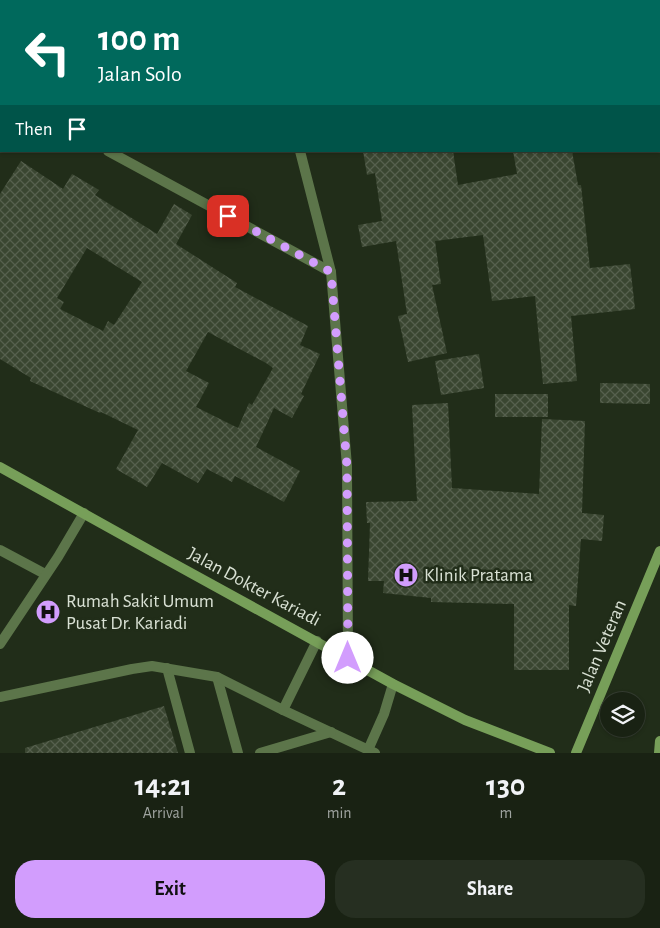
<!DOCTYPE html>
<html lang="en">
<head>
<meta charset="utf-8">
<style>
  body { margin:0; font-family:"Alegreya Sans",sans-serif; background:#262f21; color:#f1f3f6; height:100vh; display:flex; flex-direction:column; font-size:19px; white-space:nowrap }
  * { box-sizing:border-box; margin:0 }
  p { font-size:16px; color:#9fa4a0 }
  .icon { flex:none; width:28px; height:28px; fill:none; stroke:currentColor; stroke-width:2; stroke-linecap:round; stroke-linejoin:round }
  .map { position:relative; height:753px; overflow:hidden }
  .details { display:flex; flex-direction:column; background:#192213; flex:1 }
  .details>* { flex:none }
  .hud { position:absolute; left:0px; top:0px; width:660px; height:152px; box-shadow:0 1px 4px #0004,0 0 0 1px #373f33; background:#00695c; color:#fff; overflow:hidden }
  .buttons { position:absolute; left:600px; top:692px; display:grid; gap:10px }
  .buttons a { display:grid; place-items:center; width:45px; height:45px; border-radius:50%; background:#192213; box-shadow:0 1px 4px #0004,0 0 0 1px #373f33; font-size:25px }
  .pin { position:absolute; display:grid; place-items:center; width:42px; height:42px; color:#fff; margin:-21px; border-radius:10px; box-shadow:0 2px 8px #0006 }
  .me { position:absolute; width:55px; margin:-28px; rotate:0deg; stroke-linejoin:round; filter:drop-shadow(0 0 4px #0008) }
  .turn { display:flex; align-items:center; gap:18px; height:105px; padding:0 15px; font-size:22px }
  .turn .icon { width:65px; height:65px; stroke-width:2.5 }
  .turn b { display:block; font-size:35px; line-height:42px }
  .then { display:flex; align-items:center; height:48px; padding:0 15px; background:#0003; gap:10px; font-size:19px }
  .eta { display:flex; justify-content:space-evenly; align-items:center; height:85px; text-align:center }
  .eta b { font-size:30px; font-weight:700; line-height:35px }
  .button { display:flex; gap:10px; margin-top:auto; padding:10px 15px }
  .button a { flex:1; height:58px; border-radius:20px; background:#d29dfd; color:#111; font-size:20px; font-weight:700; line-height:58px; text-align:center }
  .button a+a { background:#262f21; color:#f1f3f6 }
  .map>svg:first-child { display:block }
  .building { fill:url(#building-cross-hatch); fill-rule:evenodd }
  .lines { fill:none; stroke-linecap:round; stroke-linejoin:round }
  .lane { stroke:#5c754a; stroke-width:10 }
  .street { stroke:#5c754a; stroke-width:10 }
  .secondary { stroke:#779f59; stroke-width:10 }
  .route { stroke:#d29dfd; stroke-width:9; stroke-dasharray:0 16.2 }
  .labels { text-anchor:middle; dominant-baseline:central; stroke-width:5; stroke-linejoin:round; paint-order:stroke }
  .poi-label { font-size:19px; fill:#d9e1d4; stroke:#212d19; text-anchor:start }
  .street-label { font-size:19px; fill:#d9e1d4; stroke:#212d19 }
</style>
</head>
<body>
<div class="map">
<svg width="660" height="753" viewBox="0 0 660 753">
  <defs>
    <pattern id="building-cross-hatch" width="8" height="8" patternUnits="userSpaceOnUse" patternTransform="scale(1.25)"><rect width="8" height="8" fill="#3a4631"/><path d="M0 0l8 8M0 8l8-8" fill="none" stroke="#56604e"/></pattern>
  </defs>
  <rect width="100%" height="100%" fill="#212d19"/>
  <g class="building">
    <path d="M363,151H453L458,185L517,174L513,151H572L578,185H581L590,268L630,264L635,309L571,316L577,381L543,384L535,296L492,301L483,235L435,241L441,284L432,285L447,353L408,362L398,316L407,314L396,241L362,247L358,225L382,221L375,173L367,175Z"/>
    <path d="M21,161L63,189L72,174L99,190L95,195L157,234L174,204L192,215L176,244L237,283L235,287L308,326L300,345L320,354L301,394L304,396L292,418L274,408L256,447L300,471L284,502L235,476L232,482L207,469L198,483L162,463L147,487L116,469L138,430L101,412L100,413L30,381L31,378L0,359V194ZM87,248L142,282L114,325L108,321L103,331L60,309L64,302L57,298ZM208,332L266,363L273,368L252,405L249,403L238,428L196,407L209,383L186,371Z"/>
    <path d="M479,354L484,388L441,395L435,361Z"/>
    <path d="M600,383L650,384V404L600,403Z"/>
    <rect x="495" y="394" width="53" height="23"/>
    <path d="M448,403L452,488L539,494L542,419L585,421L582,513L604,515L602,541L581,539L576,606L569,605V670H514V604L431,602V598L383,593L384,581H368L370,523H367L366,502L417,501L412,405Z"/>
    <path d="M164,706L178,753H25V748Z"/>
  </g>
  <g class="lines">
    <g class="lane">
      <path d="M593,1L598,0"/>
      <path d="M659,70H660"/>
      <path d="M0,550L45,574"/>
      <path d="M0,644L58,557L84,513"/>
      <path d="M167,668L190,753"/>
      <path d="M217,677L238,753"/>
      <path d="M0,697L132,669L152,666L217,677L283,710L375,753"/>
      <path d="M283,710L317,641"/>
      <path d="M260,753L331,732"/>
      <path d="M370,753L368,750L384,714L393,684"/>
    </g>
    <g class="street">
      <path d="M261,0V1"/>
      <path d="M63,1L64,0"/>
      <path d="M0,83L1,85"/>
      <path d="M0,116L1,114"/>
      <path d="M108,151L331,272"/>
      <path d="M300,151L331,272L347,466L348,658"/>
    </g>
    <g class="secondary">
      <path d="M655,0V1"/>
      <path d="M659,13L660,17"/>
      <path d="M0,467L160,556L393,684L465,720L550,753"/>
      <path d="M576,753L660,551"/>
      <path d="M659,753L660,741"/>
    </g>
  </g>
  <g class="lines">
    <path class="route" d="M228,216L331,272L347,466L348,658"/>
  </g>
  <defs>
    <symbol id="hospital-disc" viewBox="-11 -11 22 22"><circle r="9.5" fill="#d29dfd" stroke="#212d19"/><path d="M-5-5h3v3.5h4V-5h3V5h-3V1.5h-4V5h-3Z" fill="#111"/></symbol>
  </defs>
  <g fill-rule="evenodd">
    <use href="#hospital-disc" x="392" y="561" width="28" height="28"/>
    <use href="#hospital-disc" x="34" y="598" width="28" height="28"/>
  </g>
  <g class="labels">
    <g class="poi-label">
      <text x="424" y="575">Klinik Pratama</text>
      <text x="66" y="601">Rumah Sakit Umum<tspan x="66" dy="22">Pusat Dr. Kariadi</tspan></text>
    </g>
    <g class="street-label">
      <text transform="translate(254 587) rotate(28)">Jalan Dokter Kariadi</text>
      <text transform="translate(602 646) rotate(-67)">Jalan Veteran</text>
    </g>
  </g>
</svg>
<div class="buttons">
<a><svg class="icon" aria-label="layers" viewBox="0 0 24 24"><path d="M12 4l9 5-9 5-9-5zM3 14l9 5 9-5"/></svg></a>
</div>
<div class="pin" style="left:228px;top:216px;background:#d93025"><svg class="icon" aria-label="arrive" viewBox="0 0 24 24"><path d="M6 21V4h12l-3 4 3 4H6"/></svg></div>
<svg class="me" style="left:348px;top:658px" viewBox="-20 -20 40 40"><circle r="19" fill="#fff"/><path d="M0-13L10 11 0 6-10 11z" fill="#d29dfd"/></svg>
<div class="hud">
<div class="turn"><svg class="icon" aria-label="left" viewBox="0 0 24 24"><path d="M17 20v-9H6M10 6l-5 5 5 5"/></svg><div><b>100 m</b>Jalan Solo</div></div>
<div class="then">Then<svg class="icon" aria-label="arrive" viewBox="0 0 24 24"><path d="M6 21V4h12l-3 4 3 4H6"/></svg></div>
</div>
</div>
<section class="details">
<div class="eta">
<div><b>14:21</b><p>Arrival</p></div>
<div><b>2</b><p>min</p></div>
<div><b>130</b><p>m</p></div>
</div>
<div class="button"><a>Exit</a><a>Share</a></div>
</section>
</body>
</html>
